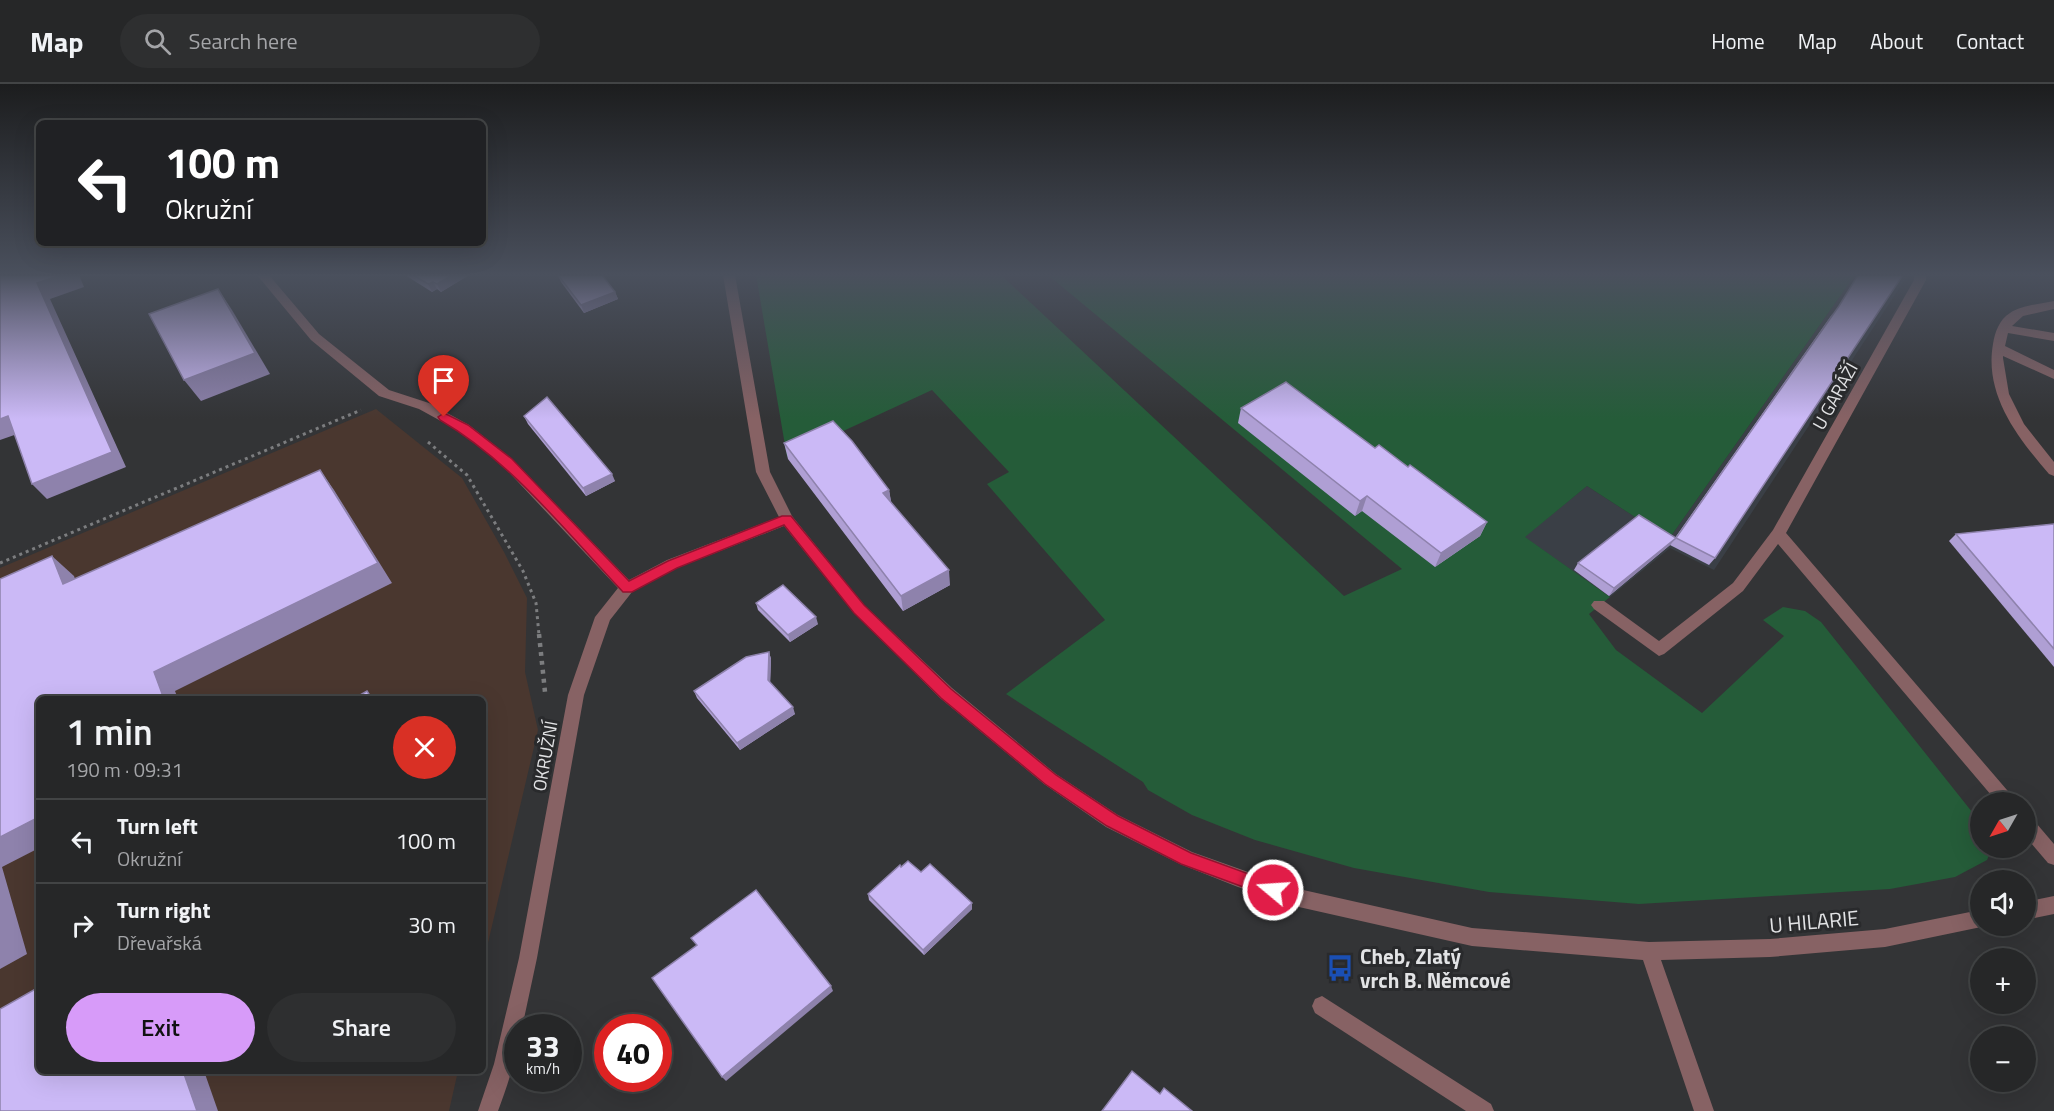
<!DOCTYPE html>
<html lang="en">
<head>
<meta charset="utf-8">
<style>
  body { margin:0; font-family:"Titillium Web",sans-serif; background:#2e2f30; color:#f1f3f6; height:100vh; display:flex; flex-direction:column; font-size:22px; white-space:nowrap }
  * { box-sizing:border-box; margin:0 }
  p { font-size:20px; color:#a4a5a8 }
  .icon { flex:none; width:33px; height:33px; fill:none; stroke:currentColor; stroke-width:2; stroke-linecap:round; stroke-linejoin:round }
  .map { position:relative; flex:1; overflow:hidden }
  .panel { position:absolute; left:36px; top:612px; width:450px; height:378px; display:flex; flex-direction:column; background:#262728; border-radius:9px; box-shadow:0 6px 24px #0002,0 0 0 2px #424445 }
  .panel>* { flex:none }
  .hud { position:absolute; left:36px; top:36px; width:450px; height:126px; border-radius:9px; box-shadow:0 6px 24px #0002,0 0 0 2px #424445; background:#202124; color:#fff; overflow:hidden }
  .needle { width:39px; rotate:231deg }
  .fabs { position:absolute; left:1970px; top:708px; display:grid; gap:12px }
  .fabs a { display:grid; place-items:center; width:66px; height:66px; border-radius:50%; background:#262728; box-shadow:0 6px 24px #0002,0 0 0 2px #424445; font-size:30px }
  .speed { position:absolute; left:504px; top:930px; display:flex; gap:12px; font-size:30px; font-weight:700; text-align:center }
  .speed>* { display:grid; place-content:center; width:78px; height:78px; border-radius:50%; background:#262728; box-shadow:0 6px 24px #0002,0 0 0 2px #424445; line-height:1 }
  .speed small { font-size:15px; font-weight:400 }
  .speed .limit { border:9px solid #d22; background:#fff; color:#111 }
  .pin { position:absolute; display:grid; place-items:center; width:51px; height:51px; color:#fff; margin:-62px -26px; border-radius:50% 50% 50% 0; rotate:-45deg; box-shadow:0 0 6px #0007 }
  .pin .icon { rotate:45deg }
  .me { position:absolute; width:66px; margin:-33px; rotate:288deg; stroke-linejoin:round; filter:drop-shadow(0 0 4px #0008) }
  .turn { display:flex; align-items:center; gap:21px; height:126px; padding:0 30px; font-size:27px }
  .turn .icon { width:78px; height:78px; stroke-width:2.5 }
  .turn b { display:block; font-size:42px; line-height:51px }
  .round { display:grid; place-items:center; flex:none; width:63px; height:63px; border-radius:32px; background:#2e2f30 }
  .overview { display:flex; align-items:center; justify-content:space-between; height:102px; padding:0 30px }
  h1 { font-size:36px; font-weight:600; line-height:45px }
  .action { display:flex; gap:12px; margin-top:auto; padding:12px 30px }
  .action a { flex:1; height:69px; border-radius:36px; background:#d79bf9; color:#111; font-size:24px; font-weight:600; line-height:69px; text-align:center }
  .action a+a { background:#2e2f30; color:#f1f3f6 }
  ul { padding:0; list-style:none }
  li { display:flex; align-items:center; gap:18px; height:84px; padding:0 30px; border-top:2px solid #424445 }
  li div { flex:1 }
  li b { display:block; font-size:22px }
  li em { font-style:normal }
  header { display:flex; align-items:center; gap:36px; box-sizing:border-box; height:84px; padding:0 30px; background:#262728; border-bottom:2px solid #424445 }
  header strong { font-size:28px }
  nav { display:flex; gap:33px; margin-inline-start:auto; font-size:21px }
  .search { width:420px; height:54px; background:#2e2f30; display:flex; align-items:center; gap:15px; box-sizing:border-box; padding:0 21px; border-radius:33px; color:#a4a5a8; font-size:22px }
  .map>svg:first-child { display:block }
  .built { fill:#3a3f46 }
  .education { fill:#4a372f }
  .green { fill:#255c39 }
  .lines { fill:none; stroke-linecap:round; stroke-linejoin:round }
  .path-far1 { stroke:#7c7d7f; stroke-width:3; stroke-dasharray:3 4; stroke-linecap:butt }
  .path { stroke:#7c7d7f; stroke-width:4.5; stroke-dasharray:4 5; stroke-linecap:butt }
  .minor { fill:#876264; fill-rule:evenodd }
  .wall { fill:#af9fd4 }
  .shaded-wall { fill:#8e82ac }
  .building { fill:#cbb9f6; stroke:#8e82ac; stroke-width:1.5 }
  .route { fill:#e11d48; stroke:#92132f; stroke-width:1.5 }
  .labels { text-anchor:middle; dominant-baseline:central; stroke-width:6; stroke-linejoin:round; paint-order:stroke }
  .street-label { font-size:18px; fill:#e2e3e5; stroke:#292a2c }
  .near-street-label { font-size:21px; fill:#e2e3e5; stroke:#292a2c }
  .near-poi-label { font-size:21px; font-weight:bold; fill:#e2e3e5; stroke:#292a2c; text-anchor:start }
</style>
</head>
<body>
<header>
<strong>Map</strong>
<div class="search"><svg class="icon" aria-label="search" viewBox="0 0 24 24"><circle cx="10" cy="10" r="6"/><path d="M15 15l6 6"/></svg>Search here</div>
<nav><a>Home</a><a>Map</a><a>About</a><a>Contact</a></nav>
</header>
<div class="map">
<svg width="2054" height="1027" viewBox="0 0 2054 1027">
  <rect width="100%" height="100%" fill="#333436"/>
  <path class="built" d="M1855,191H1906V194L1714,486L1670,464L1610,513L1524,453L1587,402L1669,455Z"/>
  <path class="education" d="M376,325L462,394L504,468L527,514L525,588L538,646L483,880V615H39V987H458L449,1027H0V484Z"/>
  <path class="green" d="M756,191H1001L1344,512L1402,485L1048,191H1855L1669,455L1587,402L1525,453L1610,513L1589,530L1616,566L1702,629L1784,552L1763,536L1783,523L1805,527L1821,538L1980,738V764H1992L1987,776L1955,793L1890,805L1639,820L1489,808L1354,784L1255,756L1192,731L1148,706L1143,698L1006,610L1105,536L987,400L1009,388L932,306L787,373Z"/>
  <g class="lines">
    <g class="path-far1">
      <path d="M428,358L467,391L523,487L536,519L539,551"/>
      <path d="M0,479L361,326"/>
    </g>
    <path class="path" d="M539,550L545,608"/>
    <g class="minor">
      <path d="M257,191H269L319,250L389,306L429,319L469,341L512,375L629,496L667,476L779,433L756,388L723,191H735L770,388L792,432L864,521L952,604L1056,690L1118,731L1192,768L1290,803L1472,844L1649,858L1770,855L1885,845L1980,826V842H1986L1885,863L1770,873L1661,876L1714,1027H1694L1643,876L1472,862L1290,821L1238,803L1180,780L1106,743L1044,700L940,614L854,529L784,442L677,484L632,508L610,536L584,611L537,874L522,944H518C518,973 508,999 498,1027H478L494,980L519,874L568,611L595,533L618,504L502,381L459,347L419,325L379,312L311,256Z"/>
      <path d="M1914,191H1926V196L1786,449L2013,713L2015,718H1997L1778,460L1743,507L1664,570L1659,572L1594,525L1591,521L1594,517H1604L1659,557L1733,499L1773,446L1914,196Z"/>
      <path d="M2054,217V225L2023,232L2012,242L2054,249V257L2008,249L2005,262L2054,286V295L2003,272V274L2009,310L2024,340L2054,378V392L2049,390C2018,354 1984,311 1993,260C1995,248 1999,236 2010,229C2022,221 2040,220 2054,217Z"/>
      <path d="M2025,731L2031,733L2054,760V781L2048,779L2025,752Z"/>
      <path d="M2054,812V830L2025,836V818Z"/>
      <path d="M1322,912L1491,1020L1494,1027H1466L1315,929L1312,922L1315,915Z"/>
    </g>
  </g>
  <g class="wall">
    <path d="M405,191H469L441,208L437,205L432,208Z"/>
    <path d="M558,191L615,208L618,215L584,229L561,198Z"/>
    <path d="M1833,229L1715,474L1709,481L1670,461Z"/>
    <path d="M1241,324L1375,364L1408,383L1487,438L1480,452L1435,483L1362,427L1355,432L1238,339Z"/>
    <path d="M524,332L615,397L586,412L528,340Z"/>
    <path d="M784,359L889,406L891,419L950,501L903,527L788,375Z"/>
    <path d="M2054,440V583L1949,457L1956,450Z"/>
    <path d="M1676,454L1670,461L1609,512L1574,486L1578,479Z"/>
    <path d="M756,519L818,540L790,558L758,526Z"/>
    <path d="M769,568L771,575L770,599L795,630L740,666L697,614L694,607Z"/>
    <path d="M901,783L921,788L972,825L924,871L869,816L868,810Z"/>
  </g>
  <g class="shaded-wall">
    <path d="M61,191H79L84,203L50,215L126,383L47,415L32,400L37,199Z"/>
    <path d="M452,191H469L441,208L437,200Z"/>
    <path d="M433,198L437,205L432,208L428,200Z"/>
    <path d="M218,205L232,226L270,290L201,317L184,296Z"/>
    <path d="M615,208L618,215L584,229L581,221Z"/>
    <path d="M8,332L23,348L0,356V335Z"/>
    <path d="M320,386L334,406L392,499L175,607L178,615H164L154,588Z"/>
    <path d="M612,390L615,397L586,412L583,404Z"/>
    <path d="M889,406L892,422L883,409Z"/>
    <path d="M1367,412L1362,427L1355,432L1360,417Z"/>
    <path d="M1487,438L1480,452L1435,483L1441,469Z"/>
    <path d="M1676,454L1670,461L1609,512L1614,504Z"/>
    <path d="M52,472L74,492L84,520L63,500Z"/>
    <path d="M949,486L950,501L903,527L901,512Z"/>
    <path d="M816,533L818,540L790,558L788,551Z"/>
    <path d="M769,568L771,575L770,603L768,596Z"/>
    <path d="M793,623L795,630L740,666L737,659Z"/>
    <path d="M39,733V764L2,783L27,870L0,885V753Z"/>
    <path d="M972,819V825L924,871L923,866Z"/>
    <path d="M831,902L833,907L726,997L722,993Z"/>
    <path d="M183,987H204L218,1027H197Z"/>
  </g>
  <g class="building">
    <path d="M0,191H61L37,199L112,368L32,400L8,332L0,335Z"/>
    <path d="M413,191H452L437,200L433,198L428,200Z"/>
    <path d="M558,191H602L615,208L581,221Z"/>
    <path d="M1858,191H1903L1715,474L1676,454L1839,222Z"/>
    <path d="M218,205L255,269L184,296L149,230Z"/>
    <path d="M1286,298L1375,364L1379,361L1408,383L1410,381L1487,438L1441,469L1367,412L1360,417L1241,324Z"/>
    <path d="M547,313L612,390L583,404L524,332Z"/>
    <path d="M833,337L852,357L889,406L883,409L949,486L901,512L784,359Z"/>
    <path d="M320,386L378,479L154,588L164,615H39V733L0,753V495L52,472L63,500Z"/>
    <path d="M1639,431L1676,454L1614,504L1578,479Z"/>
    <path d="M2054,440V565L1956,450Z"/>
    <path d="M783,501L816,533L788,551L756,519Z"/>
    <path d="M769,568L768,596L793,623L737,659L694,607L746,573Z"/>
    <path d="M367,607L372,615H353Z"/>
    <path d="M908,777L921,788L930,780L972,819L923,866L868,810L900,781L901,783Z"/>
    <path d="M756,806L831,902L722,993L652,894L697,861L691,854Z"/>
    <path d="M39,903V987H183L197,1027H0V925Z"/>
    <path d="M1132,987L1160,1010L1164,1004L1192,1027H1102Z"/>
  </g>
  <linearGradient id="sky" x2="0" y2="1"><stop stop-color="#1c1d1e"/><stop offset="0.57" stop-color="#4a505d"/><stop offset="1" stop-color="#4a505d" stop-opacity="0"/></linearGradient>
  <rect width="2054" height="335" fill="url(#sky)"/>
  <path class="route" d="M444,329L468,341L512,375L629,497L668,477L782,432H791L864,521L951,605L1056,691L1118,732L1191,769L1279,801L1281,806L1279,812L1273,814L1181,780L1107,742L1045,700L941,614L854,529L784,441L677,484L632,508H623C566,448 512,378 440,336L438,333Z"/>
  <defs>
    <symbol id="bus-bare" viewBox="-9 -9 18 18"><path d="M-5-6H5V4H4V6H2V4H-2V6H-4V4H-5ZM-3.5-4V0h7V-4ZM-3.5 1.2v1.5H-2V1.2ZM2 1.2v1.5H3.5V1.2Z" fill="#1a4fb4" stroke="#292a2c" stroke-width="2.5" paint-order="stroke"/></symbol>
  </defs>
  <g fill-rule="evenodd">
    <use href="#bus-bare" x="1321" y="865" width="38" height="38"/>
  </g>
  <g class="labels">
    <g class="street-label">
      <text transform="translate(1835 312) rotate(-61)">U GARÁŽÍ</text>
      <text transform="translate(545 672) rotate(-80)">OKRUŽNÍ</text>
    </g>
    <g class="near-street-label">
      <text transform="translate(1814 837) rotate(-5)">U HILARIE</text>
    </g>
    <g class="near-poi-label">
      <text x="1360" y="872">Cheb, Zlatý<tspan x="1360" dy="24">vrch B. Němcové</tspan></text>
    </g>
  </g>
</svg>
<div class="fabs">
<a><svg class="needle" viewBox="-14 -14 28 28"><path d="M0-13l5 13h-10z" fill="#e53935"/><path d="M0 13l5-13h-10z" fill="#a4a5a8"/></svg></a>
<a><svg class="icon" aria-label="sound" viewBox="0 0 24 24"><path d="M4 9h4l5-4v14l-5-4H4zM17 9q2 3 0 6"/></svg></a>
<a>+</a>
<a>−</a>
</div>
<div class="speed"><div>33<small>km/h</small></div><div class="limit">40</div></div>
<div class="pin" style="left:444px;top:333px;background:#d93025"><svg class="icon" aria-label="arrive" viewBox="0 0 24 24"><path d="M6 21V4h12l-3 4 3 4H6"/></svg></div>
<svg class="me" style="left:1273px;top:806px" viewBox="-20 -20 40 40"><circle r="17" fill="#e11d48" stroke="#fff" stroke-width="3"/><path d="M0-11L8 9 0 5-8 9z" fill="#fff"/></svg>
<div class="hud">
<div class="turn"><svg class="icon" aria-label="left" viewBox="0 0 24 24"><path d="M17 20v-9H6M10 6l-5 5 5 5"/></svg><div><b>100 m</b>Okružní</div></div>
</div>
<section class="panel">
<div class="overview"><div><h1>1 min</h1><p>190 m · 09:31</p></div><a class="round" style="background:#d93025;color:#fff"><svg class="icon" aria-label="close" viewBox="0 0 24 24"><path d="M6 6l12 12M18 6L6 18"/></svg></a></div>
<ul>
<li><svg class="icon" aria-label="left" viewBox="0 0 24 24"><path d="M17 20v-9H6M10 6l-5 5 5 5"/></svg><div><b>Turn left</b><p>Okružní</p></div><em>100 m</em></li>
<li><svg class="icon" aria-label="right" viewBox="0 0 24 24"><path d="M7 20v-9h11M14 6l5 5-5 5"/></svg><div><b>Turn right</b><p>Dřevařská</p></div><em>30 m</em></li>
</ul>
<div class="action"><a>Exit</a><a>Share</a></div>
</section>
</div>
</body>
</html>
